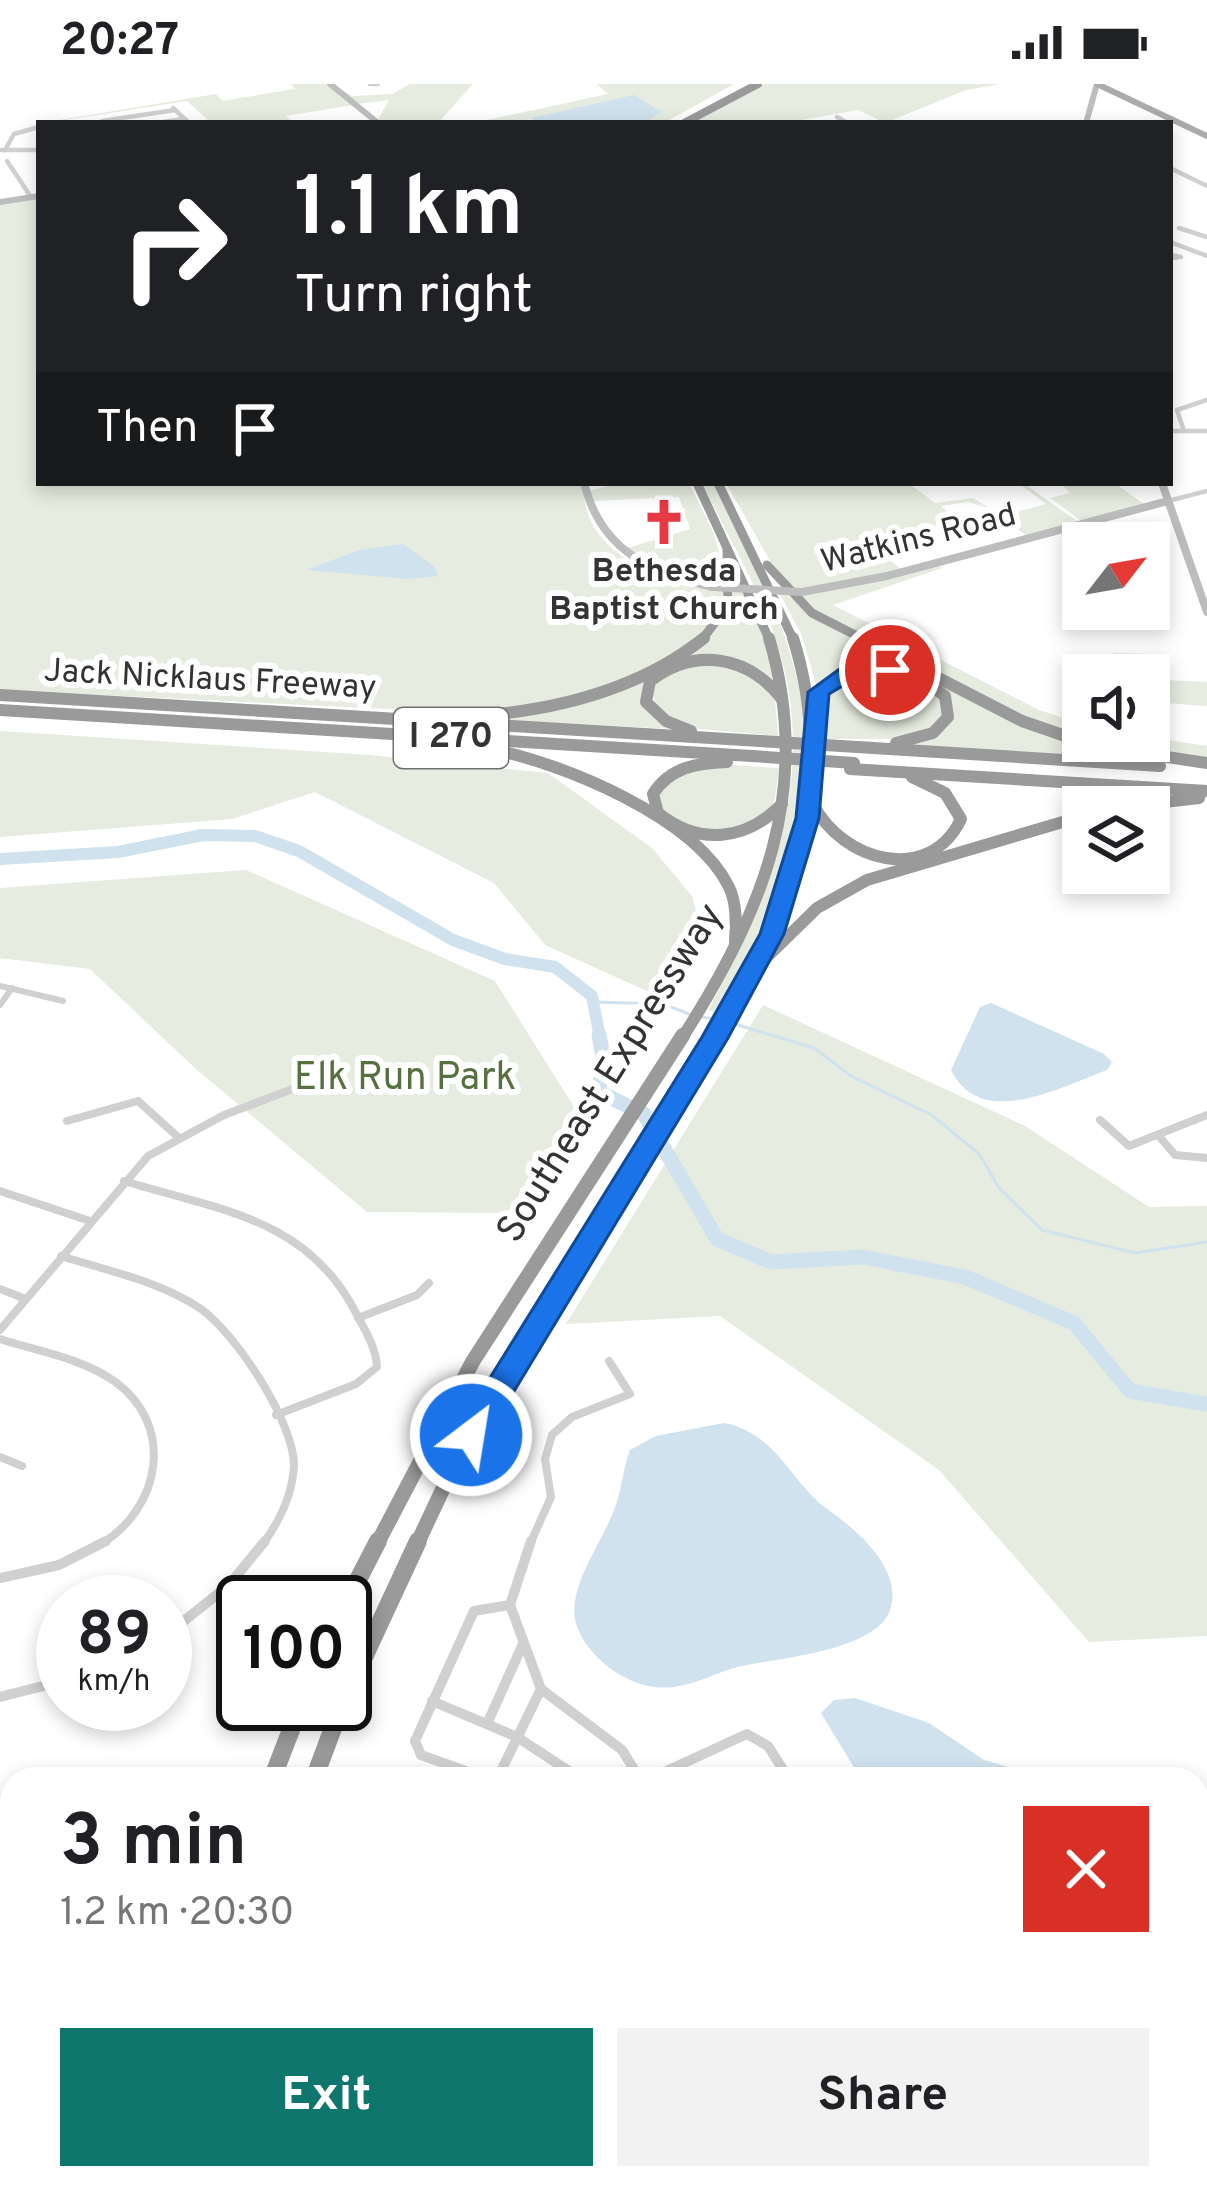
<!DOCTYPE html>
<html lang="en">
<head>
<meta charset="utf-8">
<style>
  body { margin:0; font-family:Overpass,sans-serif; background:#f2f2f2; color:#202124; height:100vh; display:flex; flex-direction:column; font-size:45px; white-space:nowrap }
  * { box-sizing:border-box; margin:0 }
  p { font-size:39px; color:#757577 }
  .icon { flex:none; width:66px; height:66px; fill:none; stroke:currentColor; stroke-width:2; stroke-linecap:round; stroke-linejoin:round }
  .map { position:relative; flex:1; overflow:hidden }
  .sheet { position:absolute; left:0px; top:1683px; width:1209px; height:423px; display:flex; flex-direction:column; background:#fff; border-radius:36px 36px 0 0; box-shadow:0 6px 18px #0003 }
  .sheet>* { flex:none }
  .top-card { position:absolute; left:36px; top:36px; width:1137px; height:366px; border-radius:0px; box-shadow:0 6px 18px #0003; background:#202124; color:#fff; overflow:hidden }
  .needle { width:78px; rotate:59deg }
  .controls { position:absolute; left:1062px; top:438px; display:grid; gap:24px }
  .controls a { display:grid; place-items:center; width:108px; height:108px; border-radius:0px; background:#fff; box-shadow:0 6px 18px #0003; font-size:60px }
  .speed { position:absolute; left:36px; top:1491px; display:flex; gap:24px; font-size:60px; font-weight:700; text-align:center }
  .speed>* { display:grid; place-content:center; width:156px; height:156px; border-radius:50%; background:#fff; box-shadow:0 6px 18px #0003; line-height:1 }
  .speed small { font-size:30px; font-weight:400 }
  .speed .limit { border:6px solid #111; border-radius:18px; background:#fff; color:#111 }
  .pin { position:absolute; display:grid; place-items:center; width:102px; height:102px; color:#fff; margin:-51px; border:6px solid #fff; border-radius:50%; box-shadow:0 3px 12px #0007 }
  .me { position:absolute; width:132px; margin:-66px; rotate:31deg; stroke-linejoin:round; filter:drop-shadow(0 0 9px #0008) }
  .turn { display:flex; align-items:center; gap:42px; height:252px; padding:0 60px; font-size:54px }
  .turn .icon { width:156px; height:156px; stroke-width:2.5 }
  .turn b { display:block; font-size:84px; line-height:102px }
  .then { display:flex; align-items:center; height:114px; padding:0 60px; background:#0003; gap:24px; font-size:45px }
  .round { display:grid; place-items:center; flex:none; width:126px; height:126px; border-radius:0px; background:#f2f2f2 }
  .head { display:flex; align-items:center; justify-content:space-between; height:204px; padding:0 60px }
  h1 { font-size:72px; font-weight:700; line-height:90px }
  .cta { display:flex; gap:24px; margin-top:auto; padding:24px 60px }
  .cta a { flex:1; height:138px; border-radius:0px; background:#0f766e; color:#fff; font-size:48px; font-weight:700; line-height:138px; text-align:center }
  .cta a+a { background:#f2f2f2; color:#202124 }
  .status { display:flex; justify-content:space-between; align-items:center; height:84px; padding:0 60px; background:#fff; direction:ltr }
  .status svg { height:33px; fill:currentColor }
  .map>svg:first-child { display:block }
  .green { fill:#e6ecdf }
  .water { fill:#cfe2ee }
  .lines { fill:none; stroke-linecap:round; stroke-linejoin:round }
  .stream { stroke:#cfe2ee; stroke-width:3 }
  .river-far1 { stroke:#cfe2ee; stroke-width:12 }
  .river { stroke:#cfe2ee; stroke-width:15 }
  .street-far3 { stroke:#d0d0d0; stroke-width:4.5 }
  .street-far2 { stroke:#d0d0d0; stroke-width:6 }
  .street-far1 { stroke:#d0d0d0; stroke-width:8 }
  .street { stroke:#d0d0d0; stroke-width:10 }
  .secondary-far1 { stroke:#bdbdbd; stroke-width:6 }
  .secondary { stroke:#bdbdbd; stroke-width:8 }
  .primary { stroke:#ababab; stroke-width:6 }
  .highway-far4 { stroke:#9a9a9a; stroke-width:8 }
  .highway-far3 { stroke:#9a9a9a; stroke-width:9 }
  .highway-far2 { stroke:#9a9a9a; stroke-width:12 }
  .highway-far1 { stroke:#9a9a9a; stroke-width:15 }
  .highway { stroke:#9a9a9a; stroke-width:18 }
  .secondary-bridge { stroke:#bdbdbd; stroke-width:8 }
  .highway-bridge { stroke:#9a9a9a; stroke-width:12 }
  .route { fill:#1a73e8; stroke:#114b97; stroke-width:3 }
  .labels { text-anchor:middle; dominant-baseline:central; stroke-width:12; stroke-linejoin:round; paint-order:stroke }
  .far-street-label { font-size:33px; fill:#333; stroke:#fff }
  .far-poi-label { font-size:33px; font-weight:bold; fill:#333; stroke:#fff }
  .shield { fill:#fff; stroke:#707070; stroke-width:3 }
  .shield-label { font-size:36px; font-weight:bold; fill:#333 }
  .street-label { font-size:39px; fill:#333; stroke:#fff }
  .park-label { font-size:39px; fill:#56703f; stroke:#fff }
</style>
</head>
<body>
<div class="status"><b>20:27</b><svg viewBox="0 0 49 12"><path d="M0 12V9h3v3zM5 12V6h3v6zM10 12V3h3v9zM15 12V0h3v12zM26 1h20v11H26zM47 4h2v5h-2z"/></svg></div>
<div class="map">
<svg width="1207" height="2104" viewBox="0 0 1207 2104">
  <rect width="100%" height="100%" fill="#fff"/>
  <g class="green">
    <path d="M291,0H328L354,21L286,32L293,39H211L187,17L0,46L216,10L223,17L295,5Z"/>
    <path d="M332,0L352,12L392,10L410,0H473L438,39H376L389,16L358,20Z"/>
    <path d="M597,0H734L664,39H644L661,28L473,39L608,10Z"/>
    <path d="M765,0H1001L966,6L885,39L858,26L785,39H689Z"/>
    <path d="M39,113V399H580C585,412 585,429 594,443C621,488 682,497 728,508L705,551L615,601L489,630L0,606V119Z"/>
    <path d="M619,399H689L714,450L728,503L674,491L621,466L690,445L679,413L591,417L589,407Z"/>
    <path d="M702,399H715C787,543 835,634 787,799C773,844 743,889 722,930L708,926C770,816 818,694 779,566C762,508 728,453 702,399Z"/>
    <path d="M726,399H908L935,419L973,414L989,424L968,418L941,422L957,436L872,461L902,486L796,505V510L937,481L942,484L833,521L1039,626L1083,640V657L1149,653L1207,662V676L1120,666L1045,645L820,531L785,503Z"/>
    <path d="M1018,399H1023L1080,439L1028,453L1001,432L1046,420Z"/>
    <path d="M1061,399H1114L1144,420L1083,438L1050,414L1070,409Z"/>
    <path d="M735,486L768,563L774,596C732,560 689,583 644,600L642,615L675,645L478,635L560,624L708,554L732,522Z"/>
    <path d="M776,502C880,588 1024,637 1153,675L898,661L921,657L953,630L951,613L923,592L840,589L817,604L802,552Z"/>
    <path d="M1113,569L1158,570L1165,596L1207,598V622L1149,618V591H1118Z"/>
    <path d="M683,581L744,584L775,615L778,652L690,644L659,630L650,603Z"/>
    <path d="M891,588L943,613V636L912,655H824L823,611L843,593Z"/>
    <path d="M0,647L370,671L548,689L652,764L692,812L705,859L649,908L545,861L494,799L315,708L232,735L0,753Z"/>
    <path d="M718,680L779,684C776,701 777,726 761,737C730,758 678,748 657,719C662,687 690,687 718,680Z"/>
    <path d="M246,786L495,897L574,1023L519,1129L367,1128L196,985L90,885L0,874V804Z"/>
    <path d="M763,921L1025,1042L1149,1123L1207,1122V1552L1089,1558L939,1386L720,1232L566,1240Z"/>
    <path d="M472,2094H940L946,2104H523Z"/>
  </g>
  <g class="water">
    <path d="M634,11L662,28L644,39H538L531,34Z"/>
    <path d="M403,460L434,482L438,492L408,495L306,486L359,466Z"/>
    <path d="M991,919L1104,970L1112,978L1107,986C1061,1003 981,1047 951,986L980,923Z"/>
    <path d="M724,1339C777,1349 792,1400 826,1424C855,1445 904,1484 890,1526C876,1567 778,1574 742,1582C711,1589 688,1607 654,1603C623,1599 590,1574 578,1545C562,1509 602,1460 614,1426C622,1407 623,1383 630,1366L656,1352Z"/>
    <path d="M855,1614L929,1639L984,1676L1050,1695H861L821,1629L834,1616Z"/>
  </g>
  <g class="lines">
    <g class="stream">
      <path d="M593,918L663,920L689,930"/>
      <path d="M698,932L718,936"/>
      <path d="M728,938L814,964L851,992L932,1031L980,1071L999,1104L1042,1146L1135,1169L1207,1158"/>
    </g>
    <path class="river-far1" d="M0,775L118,768L203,751L255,752L299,767L453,856L505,875L555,883L592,912L600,954"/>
    <path class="river" d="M599,951L605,984L597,1007L644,1030L717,1155L771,1178L863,1173L965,1193L1074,1239L1130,1307L1207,1320"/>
    <g class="street-far3">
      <path d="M370,0H378"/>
      <path d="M173,24L189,39"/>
      <path d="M837,33L847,39"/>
      <path d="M102,37L175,26"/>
      <path d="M163,38L184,35"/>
      <path d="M1,66H39"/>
      <path d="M5,66L14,50L39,43"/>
      <path d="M7,77L31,113"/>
      <path d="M1170,84L1207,102"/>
      <path d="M1188,147L1179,144L1207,153"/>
      <path d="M1170,158L1207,172"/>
      <path d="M1170,171L1181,173L1170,174"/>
      <path d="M1170,347H1207"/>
      <path d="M1184,347L1177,326L1207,316"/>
      <path d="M1168,417L1207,407"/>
    </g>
    <g class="street-far2">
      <path d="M0,902L63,917"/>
      <path d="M0,921L12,904"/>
    </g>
    <g class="street-far1">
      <path d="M1100,1036L1129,1062L1207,1031"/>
      <path d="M67,1037L138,1017L178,1053"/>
      <path d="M1158,1051L1175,1071L1207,1074"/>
      <path d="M124,1097C219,1126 309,1134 357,1231C366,1248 376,1264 377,1283L356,1300L276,1331"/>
      <path d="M0,1107L90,1137"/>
      <path d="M61,1172C108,1187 160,1197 201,1225C236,1250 295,1339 294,1383C292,1412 279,1438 263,1460"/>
      <path d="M0,1205L26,1215"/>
      <path d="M358,1234L417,1211L429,1199"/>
      <path d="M0,1246L148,1072L224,1031L303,1001"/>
      <path d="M0,1255C37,1267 81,1274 114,1297C176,1341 161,1424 101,1460"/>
      <path d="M0,1373L22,1382"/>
      <path d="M530,1460L551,1413L545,1375L552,1351L572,1333L630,1310L609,1277"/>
    </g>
    <g class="street">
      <path d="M531,1457L510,1521L541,1605L622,1666L640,1695"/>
      <path d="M0,1494L59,1481L106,1457"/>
      <path d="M165,1552L229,1501L265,1457"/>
      <path d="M0,1613L63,1597"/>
      <path d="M432,1617L517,1653L581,1695"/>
      <path d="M487,1640L522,1562"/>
      <path d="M488,1695L421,1671L415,1657L474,1527L510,1521"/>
      <path d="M490,1695L501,1687L541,1605"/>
      <path d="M649,1695L747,1650L768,1662L789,1695"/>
      <path d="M729,1695H746"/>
      <path d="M1197,1840L1207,1834"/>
      <path d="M951,2094L957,2104"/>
    </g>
    <g class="secondary-far1">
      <path d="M330,0L378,39"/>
      <path d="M1086,39L1097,0"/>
      <path d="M0,118L39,112"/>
    </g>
    <g class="secondary">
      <path d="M584,399C601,467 650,488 713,503"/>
      <path d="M1162,399L1207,528"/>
      <path d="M802,508L887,492L1168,417"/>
    </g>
    <path class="primary" d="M1097,0L1207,52"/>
    <path class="highway-far4" d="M684,39L758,0"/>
    <g class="highway-far3">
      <path d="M697,399L770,557"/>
      <path d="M718,399L794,557"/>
      <path d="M767,481L812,529L867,557"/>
      <path d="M701,557L728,521L727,465"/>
    </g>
    <g class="highway-far2">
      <path d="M861,554L1022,637L1094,662L1207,679"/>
      <path d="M0,611L760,657"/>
      <path d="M814,625C838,569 904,579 945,612L948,633L933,649L896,659"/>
      <path d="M0,626L752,672"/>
      <path d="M476,632C557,626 640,605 704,554"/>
      <path d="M691,647L666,637L646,618L650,597C694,563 748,571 782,615"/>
      <path d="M841,662L1160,682"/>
      <path d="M491,665C562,679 695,733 729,803C737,820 736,839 735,858"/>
      <path d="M727,678C697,679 670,683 653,710L658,729C699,762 746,757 782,720"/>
      <path d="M850,685L1207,707"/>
      <path d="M813,720C842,777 929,802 961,735L945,709L912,693"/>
      <path d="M1121,723L1199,714"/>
      <path d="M766,874L817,824L867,796L1083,732"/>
      <path d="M682,954C763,829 814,704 769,554"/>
      <path d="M713,954C788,831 839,698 793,554"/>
    </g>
    <g class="highway-far1">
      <path d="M377,1460L473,1277L683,951"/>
      <path d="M417,1460L456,1377L715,951"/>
    </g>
    <g class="highway">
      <path d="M345,1521L378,1457"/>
      <path d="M345,1614L418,1457"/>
      <path d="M272,1695L301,1620"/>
      <path d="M314,1695L342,1620"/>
      <path d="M140,2104L143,2094"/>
      <path d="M188,2104L190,2094"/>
    </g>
    <path class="secondary-bridge" d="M713,503L802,508"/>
    <g class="highway-bridge">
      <path d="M760,657L841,662"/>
      <path d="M752,672L854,679"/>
    </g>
  </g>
  <path class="route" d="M890,580L898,582V591L854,595L829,610L819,734L784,850L728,954L482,1360H460L455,1351L460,1342L702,953L760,850L796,734L808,608L841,584Z"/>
  <defs>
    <symbol id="church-bare" viewBox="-9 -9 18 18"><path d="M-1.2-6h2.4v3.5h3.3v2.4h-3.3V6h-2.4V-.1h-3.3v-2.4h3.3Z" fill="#e63946" stroke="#fff" stroke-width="2.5" paint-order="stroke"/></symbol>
  </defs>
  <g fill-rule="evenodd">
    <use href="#church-bare" x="631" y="405" width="66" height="66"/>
  </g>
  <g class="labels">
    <g class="far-street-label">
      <text transform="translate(919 456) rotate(-14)">Watkins Road</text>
      <text transform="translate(210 597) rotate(3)">Jack Nicklaus Freeway</text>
    </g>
    <g class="far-poi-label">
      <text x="664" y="489">Bethesda<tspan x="664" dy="38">Baptist Church</tspan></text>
    </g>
    <rect class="shield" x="394" y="624" width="114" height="60" rx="9"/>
    <g class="shield-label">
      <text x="451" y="654">I 270</text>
    </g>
    <g class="street-label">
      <text transform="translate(612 990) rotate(-58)">Southeast Expressway</text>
    </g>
    <g class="park-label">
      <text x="405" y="995">Elk Run Park</text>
    </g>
  </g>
</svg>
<div class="controls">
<a><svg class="needle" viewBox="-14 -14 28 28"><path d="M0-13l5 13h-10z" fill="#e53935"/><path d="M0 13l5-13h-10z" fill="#757577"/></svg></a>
<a><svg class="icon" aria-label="sound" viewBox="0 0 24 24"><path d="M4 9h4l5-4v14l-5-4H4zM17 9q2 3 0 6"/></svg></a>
<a><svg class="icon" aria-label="layers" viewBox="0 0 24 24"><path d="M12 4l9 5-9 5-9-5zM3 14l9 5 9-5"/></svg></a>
</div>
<div class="speed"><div>89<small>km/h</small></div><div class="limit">100</div></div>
<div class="pin" style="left:890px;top:586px;background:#d93025"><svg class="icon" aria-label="arrive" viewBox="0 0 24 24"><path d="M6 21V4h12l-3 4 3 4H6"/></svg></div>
<svg class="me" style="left:471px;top:1351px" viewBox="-20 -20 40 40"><circle r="17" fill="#1a73e8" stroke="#fff" stroke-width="3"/><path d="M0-11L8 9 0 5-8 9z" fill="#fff"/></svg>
<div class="top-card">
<div class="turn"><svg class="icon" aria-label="right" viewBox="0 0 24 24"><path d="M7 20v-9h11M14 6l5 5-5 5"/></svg><div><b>1.1 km</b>Turn right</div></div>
<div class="then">Then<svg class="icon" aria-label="arrive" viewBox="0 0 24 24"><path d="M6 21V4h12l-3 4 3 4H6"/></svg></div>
</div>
<section class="sheet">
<div class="head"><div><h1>3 min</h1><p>1.2 km · 20:30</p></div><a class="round" style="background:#d93025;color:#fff"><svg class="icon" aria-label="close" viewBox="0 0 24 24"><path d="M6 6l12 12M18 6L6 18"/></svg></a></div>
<div class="cta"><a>Exit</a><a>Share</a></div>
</section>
</div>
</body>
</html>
